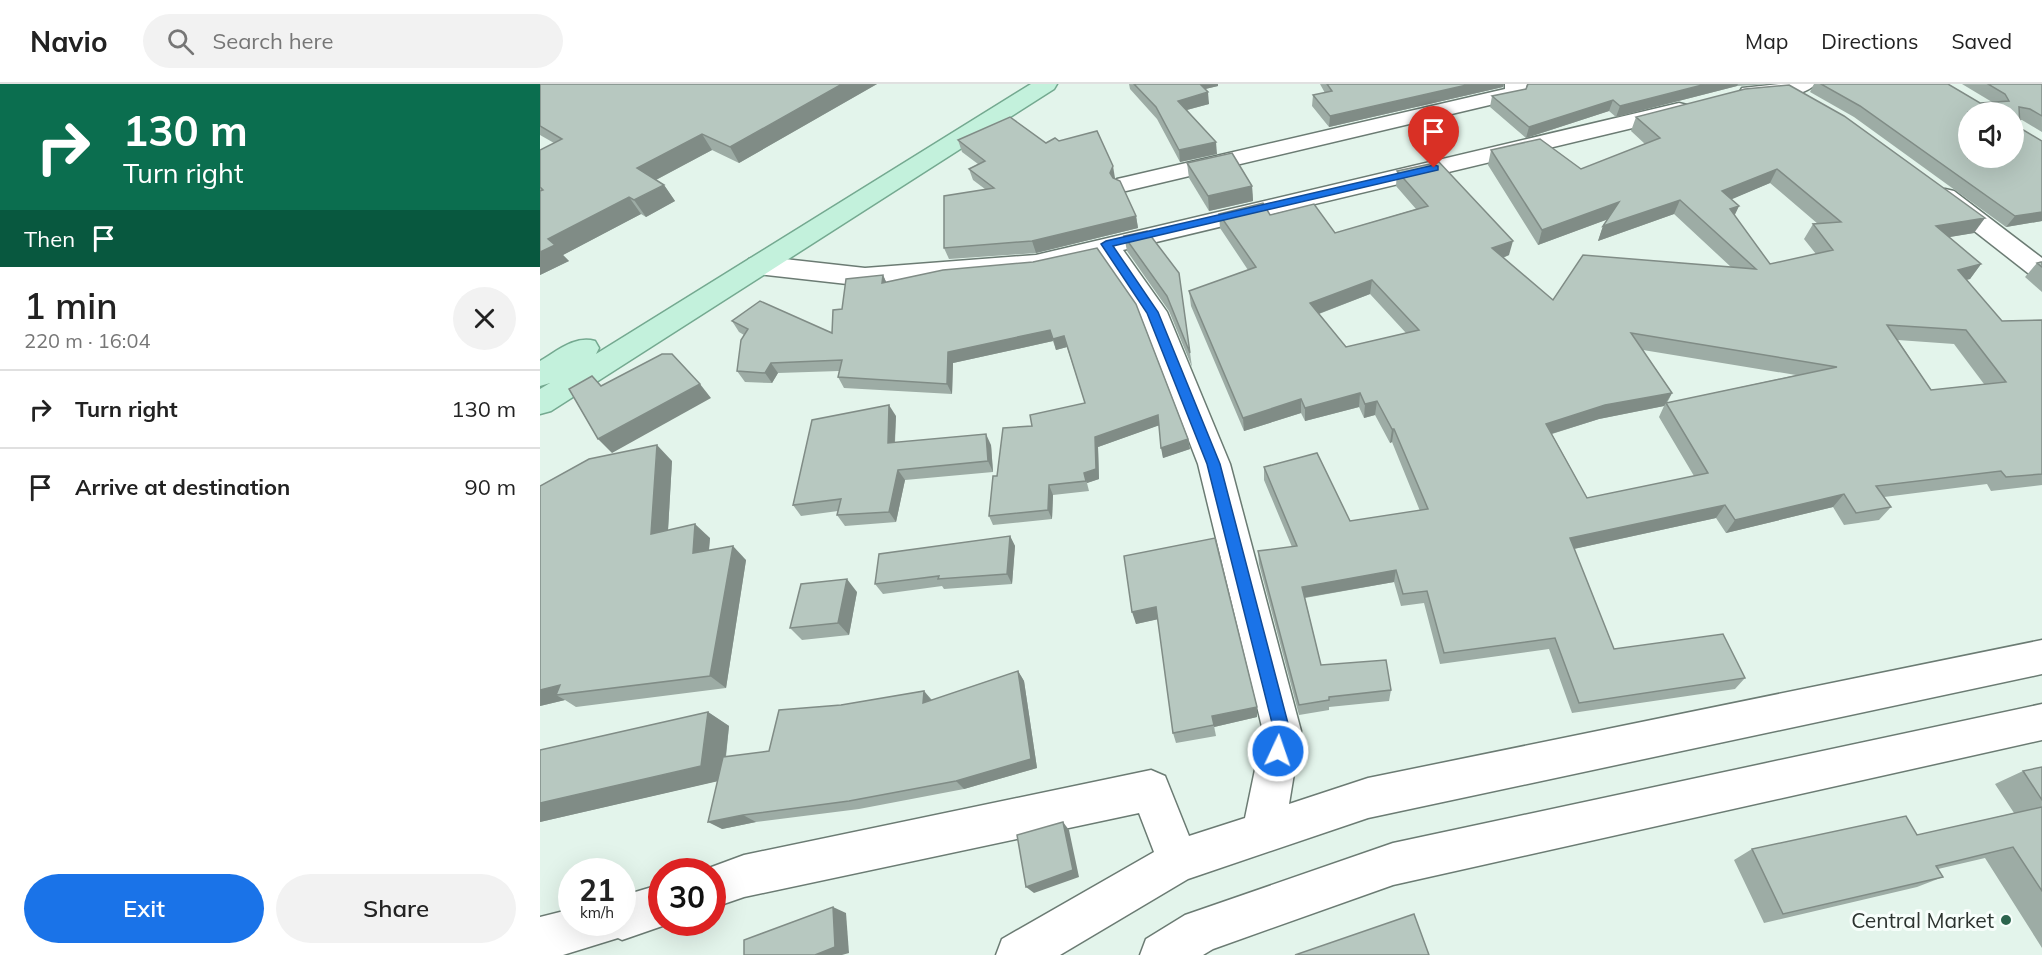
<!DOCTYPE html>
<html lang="en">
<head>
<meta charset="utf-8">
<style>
  body { margin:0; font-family:Mulish,sans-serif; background:#f2f2f2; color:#222; height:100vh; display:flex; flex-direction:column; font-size:22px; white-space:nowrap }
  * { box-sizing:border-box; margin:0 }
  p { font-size:20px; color:#767676 }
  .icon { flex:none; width:33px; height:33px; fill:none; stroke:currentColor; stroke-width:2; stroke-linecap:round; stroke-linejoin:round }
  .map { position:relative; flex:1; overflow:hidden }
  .drawer { display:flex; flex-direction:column; background:#fff; width:540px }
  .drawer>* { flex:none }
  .hud { background:#0b6e4f; color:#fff; overflow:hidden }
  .tools { position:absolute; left:1418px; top:18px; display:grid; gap:12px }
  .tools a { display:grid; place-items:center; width:66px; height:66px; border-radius:50%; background:#fff; box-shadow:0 6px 24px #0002; font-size:30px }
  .speed { position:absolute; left:18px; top:774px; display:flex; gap:12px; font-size:30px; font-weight:700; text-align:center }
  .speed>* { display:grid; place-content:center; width:78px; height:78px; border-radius:50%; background:#fff; box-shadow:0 6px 24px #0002; line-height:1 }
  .speed small { font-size:15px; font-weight:400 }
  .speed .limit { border:9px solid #d22; background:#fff; color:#111 }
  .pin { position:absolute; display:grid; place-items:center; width:51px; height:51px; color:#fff; margin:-62px -26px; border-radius:50% 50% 50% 0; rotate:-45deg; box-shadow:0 0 6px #0007 }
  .pin .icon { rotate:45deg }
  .me { position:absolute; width:66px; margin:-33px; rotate:3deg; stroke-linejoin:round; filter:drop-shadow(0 0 4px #0008) }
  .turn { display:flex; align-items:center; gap:21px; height:126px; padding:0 24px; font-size:27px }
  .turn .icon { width:78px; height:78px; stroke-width:2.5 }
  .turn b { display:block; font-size:42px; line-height:51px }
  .then { display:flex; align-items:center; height:57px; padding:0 24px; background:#0003; gap:12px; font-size:22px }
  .round { display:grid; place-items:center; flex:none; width:63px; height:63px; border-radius:32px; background:#f2f2f2 }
  .overview { display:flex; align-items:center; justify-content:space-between; height:102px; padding:0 24px }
  h1 { font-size:36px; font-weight:600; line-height:45px }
  .primary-button { display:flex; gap:12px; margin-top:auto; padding:12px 24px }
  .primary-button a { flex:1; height:69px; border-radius:36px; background:#1a73e8; color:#fff; font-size:24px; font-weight:600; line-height:69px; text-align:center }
  .primary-button a+a { background:#f2f2f2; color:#222 }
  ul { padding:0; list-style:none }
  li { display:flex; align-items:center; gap:18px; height:78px; padding:0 24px; border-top:2px solid #e0e0e0 }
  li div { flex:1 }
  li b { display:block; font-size:22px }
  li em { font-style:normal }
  header { display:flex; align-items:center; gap:36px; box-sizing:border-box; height:84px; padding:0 30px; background:#fff; border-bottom:2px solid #e0e0e0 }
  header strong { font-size:28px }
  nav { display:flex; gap:33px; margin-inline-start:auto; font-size:21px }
  .search { width:420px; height:54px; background:#f2f2f2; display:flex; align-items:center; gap:15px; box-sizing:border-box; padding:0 21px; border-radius:33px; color:#767676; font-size:22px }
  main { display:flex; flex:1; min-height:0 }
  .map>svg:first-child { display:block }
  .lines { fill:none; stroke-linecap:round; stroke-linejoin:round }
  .street-casing { stroke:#6b7b73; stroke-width:3 }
  .primary-casing { stroke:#74a990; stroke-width:3 }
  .street { fill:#fff; fill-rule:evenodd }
  .primary { fill:#c3f1dc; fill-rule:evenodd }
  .wall { fill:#9daca5; fill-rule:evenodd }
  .shaded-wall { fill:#808c86 }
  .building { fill:#b7c8c0; stroke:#808c86; stroke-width:1.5; fill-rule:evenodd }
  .route { fill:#1a73e8; stroke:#114b97; stroke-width:1.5 }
  .poi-dot { fill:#2b644d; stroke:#f7fefb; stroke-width:2 }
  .labels { text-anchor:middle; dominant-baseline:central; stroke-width:6; stroke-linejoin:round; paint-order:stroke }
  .near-poi-label { font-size:21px; fill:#2c332f; stroke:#f7fefb; text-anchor:end }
</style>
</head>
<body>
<header>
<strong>Navio</strong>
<div class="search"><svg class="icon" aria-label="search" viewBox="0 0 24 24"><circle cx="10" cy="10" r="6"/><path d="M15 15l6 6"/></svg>Search here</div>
<nav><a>Map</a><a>Directions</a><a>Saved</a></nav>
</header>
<main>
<section class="drawer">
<div class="hud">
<div class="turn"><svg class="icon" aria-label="right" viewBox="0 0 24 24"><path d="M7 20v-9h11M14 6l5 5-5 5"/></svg><div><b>130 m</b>Turn right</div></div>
<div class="then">Then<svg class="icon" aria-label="arrive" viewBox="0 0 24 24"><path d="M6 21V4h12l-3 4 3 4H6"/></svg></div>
</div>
<div class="overview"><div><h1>1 min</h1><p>220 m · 16:04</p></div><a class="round"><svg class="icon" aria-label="close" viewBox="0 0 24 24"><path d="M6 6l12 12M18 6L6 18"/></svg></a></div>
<ul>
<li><svg class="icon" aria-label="right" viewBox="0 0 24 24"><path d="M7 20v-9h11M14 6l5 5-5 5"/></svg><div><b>Turn right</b></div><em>130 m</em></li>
<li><svg class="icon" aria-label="arrive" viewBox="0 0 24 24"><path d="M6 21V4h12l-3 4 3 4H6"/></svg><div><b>Arrive at destination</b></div><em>90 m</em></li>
</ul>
<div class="primary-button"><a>Exit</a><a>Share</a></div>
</section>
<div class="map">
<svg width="1502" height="871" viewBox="0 0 1502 871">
  <rect width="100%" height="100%" fill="#e3f4eb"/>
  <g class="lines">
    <defs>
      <g id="street">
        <path d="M965,0H987L983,14L975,15L586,107L577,105L574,100L577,95L586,93L965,5Z"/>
        <path d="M1241,0H1275C1265,14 1218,17 1202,14L1199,9L1202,4Z"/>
        <path d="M1139,19L1147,21L1150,26L1147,31L583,166L627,228L690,380L761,647L749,720L828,694L1502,556V590L828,734L648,795L520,871H456L462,855L614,768L599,729L204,813L172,824V788H158L204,771L611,686L625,692L649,752L705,734L723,647L658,380L600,230L560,172L496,187L325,202L218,190L209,187L205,181L209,175L218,172L325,184L496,171Z"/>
        <path d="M1405,105L1414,107L1502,174V196L1493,193L1396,117L1393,112L1396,107Z"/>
        <path d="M1502,620V656L853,801L673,865L663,871H600L606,855L645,831L853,759Z"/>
        <path d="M122,800V838H134L82,856L78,854L23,871H0V833L32,825V838H82V812Z"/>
      </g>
      <path id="primary" d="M491,0H517L514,5L11,327L0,330V305L10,299L0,302V277C17,267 35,251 55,257L59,264L56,270Z"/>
    </defs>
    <use href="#street" class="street-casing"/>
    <use href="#primary" class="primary-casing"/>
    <use href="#street" class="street"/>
    <use href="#primary" class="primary"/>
  </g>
  <g class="wall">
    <path d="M0,0H337L199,79L172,66L116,96L124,101L135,117L106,133L101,130L23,171L29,177L0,191V66L14,59L0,51Z"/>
    <path d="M589,0H678V2L665,5L669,20L647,26L677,70L640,78L617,35L590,5Z"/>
    <path d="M780,0H964L963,3L789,43L772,22L773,11L785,9Z"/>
    <path d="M988,0H1231L1197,2L1076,33L1069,27L986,54L950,23L952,12L986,5Z"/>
    <path d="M1274,0H1408L1440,19L1452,18L1422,0H1502V48L1482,36H1480V44L1502,57V137L1466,143L1314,33L1270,8Z"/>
    <path d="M1096,33L1434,149L1409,153L1441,180L1430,195L1426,196L1462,237L1502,236V401L1451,407L1447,400L1344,413L1351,423L1339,436L1304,441L1293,423L1186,449L1176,434L1034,465L1074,565L1205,594L1195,605L1032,629L1009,565L900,580L884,519L861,522L854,498L765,514L781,581L851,606L849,617L789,623V626L759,631L719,480L718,467L752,463L724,396V383L810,437L880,427L852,358L850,359L835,331L824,334L819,323L765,337L761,329L704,347L651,222L649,207L708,186L680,144L679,130L730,131L795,149L876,125L856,102L857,87L969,171L963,174L1013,216L1191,183L1134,130L1058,157L1063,142L1068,135L998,161L948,81L951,66L1041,85L1105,60L1091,47ZM1230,99L1278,140H1273L1264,155L1276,170L1230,180L1194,131L1199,122L1191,115ZM830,210L866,249L806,263L779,230ZM1358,256L1414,260L1444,300L1391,306ZM1103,266L1256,291L1127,319L1132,309ZM1124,322L1119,333L1154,392L1047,414L1012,350L1059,335Z"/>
    <path d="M418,56L506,59L575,94V95L596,132L598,144L496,169L409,175L404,164L445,105L433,96L429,85L438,80L422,68Z"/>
    <path d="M647,79L712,102L713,117L669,127L649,94Z"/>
    <path d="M584,152L639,189L652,283L629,227L587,167Z"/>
    <path d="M493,178L648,355L650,365L623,374L619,341L558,363L559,395L547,399L549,407L513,411L512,435L453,441L449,432L457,392L492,342L545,319L527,263L516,266L513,257L413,279L412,310L304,304L298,293L299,287L238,289L232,299L205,298L197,287L204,251L199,248L192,237L292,249L302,225L343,191L346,198Z"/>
    <path d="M1502,178V208L1485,193L1497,179Z"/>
    <path d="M356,332L355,359L451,361L453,388L365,396L356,438L305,442L297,431L298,427L261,432L253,421Z"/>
    <path d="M132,377L128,446L170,454L169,467L206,476L186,604L36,623L25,616L0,622V402Z"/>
    <path d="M470,452L475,462L472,500L404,505L402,502L343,510L335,500Z"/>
    <path d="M584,472L717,633L674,643L676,652L636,659L633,649L618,535L596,540Z"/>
    <path d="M317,508L309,551L262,556L250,544Z"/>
    <path d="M478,587L484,597L497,684L424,705L319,725L216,738L182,745L177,697L0,738V666L168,628L189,642L186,673L229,667L301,621L384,607L392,616Z"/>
    <path d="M1502,683V864L1445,774L1398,785L1403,793L1377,803L1224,839L1194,776L1212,765L1377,751L1474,729L1455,700L1483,687Z"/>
  </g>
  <g class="shaded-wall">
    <path d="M302,0H337L199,79L190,63Z"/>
    <path d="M656,0H678V2L657,7Z"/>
    <path d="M931,0H964L963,3L789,43L790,32Z"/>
    <path d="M1166,0H1198L1197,2L1076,33L1080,22Z"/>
    <path d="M668,8L669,20L639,28L638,17Z"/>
    <path d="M1073,16L1069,27L986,54L989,43Z"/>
    <path d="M162,50L172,66L108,100L97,84Z"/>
    <path d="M676,58L677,70L640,78L639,66Z"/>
    <path d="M573,82L575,94L572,101L570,89Z"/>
    <path d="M1237,85L1230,99L1176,122L1182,107Z"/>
    <path d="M124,101L135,117L106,133L94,116Z"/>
    <path d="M712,102L713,117L669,127L668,112Z"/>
    <path d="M89,113L101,130L23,171L29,177L0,191V168L8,155Z"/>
    <path d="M1140,116L1134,130L1058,157L1063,142Z"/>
    <path d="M1079,118L1074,133L998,161L1002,146Z"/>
    <path d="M1199,122L1192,137L1190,125Z"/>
    <path d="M1502,128V137L1466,143L1475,132Z"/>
    <path d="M596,132L598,144L496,169L492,157Z"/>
    <path d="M1445,134L1434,149L1386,157L1396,142Z"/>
    <path d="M973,157L969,171L949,179L952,164Z"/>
    <path d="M1441,180L1430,195L1406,200L1418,186Z"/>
    <path d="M343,191L348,202L342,199Z"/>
    <path d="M832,196L830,210L770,233V219Z"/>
    <path d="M510,246L513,257L413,279L412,310L407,300L408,268Z"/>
    <path d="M524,252L527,263L516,266L513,255Z"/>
    <path d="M231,279L238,289L232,299L225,289Z"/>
    <path d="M160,300L171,314L72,369L58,355Z"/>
    <path d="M820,309L819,323L765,337V324Z"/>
    <path d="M1132,309L1124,322L1059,335L1001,353L1006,340L1065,321Z"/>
    <path d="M761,315V329L704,347L703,334Z"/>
    <path d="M837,317L835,331L824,334L825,320Z"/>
    <path d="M349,321L356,332L354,370L348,359Z"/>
    <path d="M618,331L620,341L558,363L559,395L547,399L544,389L555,353Z"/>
    <path d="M852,345H854L852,358L850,359Z"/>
    <path d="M446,350L451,361L453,388L448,377Z"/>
    <path d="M648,355L650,365L623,374L621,364Z"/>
    <path d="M117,361L132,377L127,464L111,450Z"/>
    <path d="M358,386L365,396L356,438L349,428Z"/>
    <path d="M509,401L513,411L512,435L508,426Z"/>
    <path d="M1304,410L1293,423L1186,449L1195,436Z"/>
    <path d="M1185,421L1176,434L1024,467L1030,454Z"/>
    <path d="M155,440L170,454L167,484L153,469Z"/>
    <path d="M470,452L475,462L472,500L467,490Z"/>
    <path d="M193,462L206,476L186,604L170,592Z"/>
    <path d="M856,486L854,498L762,514V503Z"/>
    <path d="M307,495L317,508L309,551L298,539Z"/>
    <path d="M616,523L619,535L596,540L592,528Z"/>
    <path d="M478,587L484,597L497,684L424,705L416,697Z"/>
    <path d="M20,601L16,611L25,616L0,622V606Z"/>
    <path d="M384,607L392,617L383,619Z"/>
    <path d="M717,623V633L674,643L676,652L672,632Z"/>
    <path d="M168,628L189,642L183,696L0,738V719Z"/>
    <path d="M203,731L216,738L182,745L168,738Z"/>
    <path d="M523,738L529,746L539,793L494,809L486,803Z"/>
    <path d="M293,823L306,829L309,869L302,871H275Z"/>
  </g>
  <g class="building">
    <path d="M0,0H302L190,63L162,50L97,84L124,101L94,116L89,113L8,155L15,161L0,168V107L3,106L0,103V66L22,55L0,42Z"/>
    <path d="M594,0H660L668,8L638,17L676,58L639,66L616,23Z"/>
    <path d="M787,0H931L790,32L773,11L792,7Z"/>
    <path d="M988,0H1166L1080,22L1073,16L989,43L952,12L986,5Z"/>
    <path d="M1281,0H1408L1440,19L1469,17L1465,10L1448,0H1502V32L1490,25L1479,23L1480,44L1502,57V128L1475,132L1320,22ZM1428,28H1473V74H1428Z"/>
    <path d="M1249,1L1304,32L1445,134L1396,142L1441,180L1418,186L1462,237L1502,236V390L1466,393L1461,387L1336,402L1351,423L1316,429L1304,410L1195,436L1185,421L1030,454L1074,565L1183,550L1205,594L1039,619L1015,554L904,569L887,507L863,510L856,486L762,503L781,581L846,576L851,606L789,613V616L759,621L718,467L757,462L724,383L777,369L810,437L888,425L854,345H852L837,317L825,320L820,309L765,324L761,315L703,334L649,207L716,183L679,130L723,119L730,131L774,120L795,149L888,122L857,87L899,78L973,157L952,164L1013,216L1043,171L1216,185L1140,116L1063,142L1079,118L1002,146L951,66L1000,55L1041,85L1120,54L1096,33L1205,5ZM1237,85L1301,138L1273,140L1293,166L1230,180L1190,125L1199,122L1182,107ZM832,196L879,246L806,263L770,219ZM1347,241L1426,246L1466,298L1391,306ZM1091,249L1297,283L1126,319L1168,389L1047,414L1006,340L1065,321L1132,309Z"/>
    <path d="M470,33L506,59L515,54L519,57L557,47L573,82L570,89L573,94L580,97L596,132L492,157L404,164V112L454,104L429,85L445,77L418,56Z"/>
    <path d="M692,69L712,102L668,112L647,79Z"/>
    <path d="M607,147L639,189L650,269L627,212L584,152Z"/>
    <path d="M557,164L596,220L648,355L621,364L618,331L555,353L556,385L544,389L546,397L509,401L508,426L449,432L453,392H457L463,344L492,342L490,331L545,319L524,252L513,255L510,246L408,268L407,300L298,293L302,276L231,279L225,289L197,287L201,256L208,245L192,237L220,217L292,249L293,226L302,225L306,195L343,191L342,199L403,186L493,178Z"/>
    <path d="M1501,178H1502V183L1497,179Z"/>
    <path d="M122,270H132L160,300L58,355L29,305L52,292L61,302Z"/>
    <path d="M349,321L348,359L446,350L448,377L358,386L349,428L297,431L301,415L253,421L272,336Z"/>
    <path d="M117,361L111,450L155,440L153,469L193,462L170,592L16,611L20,601L0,606V402L49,375Z"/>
    <path d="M470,452L467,490L398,495L399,492L335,500L339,470Z"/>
    <path d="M675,454L717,623L672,632L674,641L633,649L616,523L592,528L584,472Z"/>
    <path d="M307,495L298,539L250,544L261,500Z"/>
    <path d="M478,587L491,675L416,697L309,717L203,731L168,738L183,673L229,667L239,626L301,621L384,607L383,619Z"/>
    <path d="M168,628L161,682L0,719V666Z"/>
    <path d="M1502,683V716L1483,687Z"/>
    <path d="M1502,723V807L1473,763L1396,782L1403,793L1243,830L1212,765L1366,732L1377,751Z"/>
    <path d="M523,738L533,786L486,803L477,751Z"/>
    <path d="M293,823L295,863L275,871H204V856Z"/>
    <path d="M874,830L889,871H755Z"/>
  </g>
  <path class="route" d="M894,81L898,82V86L573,162L618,228L680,380L750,647L744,673L738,675L733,673L730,667L734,647L667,380L607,229L561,160L566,157Z"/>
  <circle class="poi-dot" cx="1466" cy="836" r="6"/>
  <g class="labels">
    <g class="near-poi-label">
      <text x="1454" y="836">Central Market</text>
    </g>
  </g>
</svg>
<div class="tools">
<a><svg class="icon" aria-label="sound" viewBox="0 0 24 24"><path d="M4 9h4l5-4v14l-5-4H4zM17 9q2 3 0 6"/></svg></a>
</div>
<div class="speed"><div>21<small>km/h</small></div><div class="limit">30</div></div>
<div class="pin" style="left:894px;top:84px;background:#d93025"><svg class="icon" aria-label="arrive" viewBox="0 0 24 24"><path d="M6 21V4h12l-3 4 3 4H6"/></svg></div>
<svg class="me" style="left:738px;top:667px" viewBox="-20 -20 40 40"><circle r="17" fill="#1a73e8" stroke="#fff" stroke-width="3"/><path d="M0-11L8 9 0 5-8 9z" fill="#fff"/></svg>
</div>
</main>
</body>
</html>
